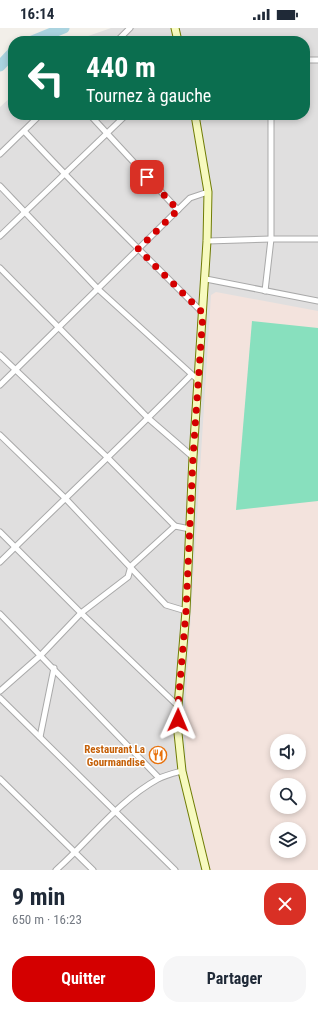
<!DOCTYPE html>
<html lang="fr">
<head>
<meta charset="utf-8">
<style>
  body { margin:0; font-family:"Roboto Condensed",sans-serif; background:#f6f6f7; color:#1f2937; height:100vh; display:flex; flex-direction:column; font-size:15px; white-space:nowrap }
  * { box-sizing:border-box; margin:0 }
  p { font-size:13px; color:#747a83 }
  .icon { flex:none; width:22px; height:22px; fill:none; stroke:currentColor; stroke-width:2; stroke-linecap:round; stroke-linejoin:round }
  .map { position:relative; height:842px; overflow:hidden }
  .details { display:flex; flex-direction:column; background:#fff; flex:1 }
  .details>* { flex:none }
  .guide { position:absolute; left:8px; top:8px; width:302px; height:84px; border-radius:16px; box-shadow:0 2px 6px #0003; background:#0b6e4f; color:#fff; overflow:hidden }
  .tools { position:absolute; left:270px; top:706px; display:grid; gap:8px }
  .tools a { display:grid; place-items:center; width:36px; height:36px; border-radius:50%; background:#fff; box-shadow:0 2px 6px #0003; font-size:20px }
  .pin { position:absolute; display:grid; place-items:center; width:34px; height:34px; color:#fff; margin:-17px; border-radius:8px; box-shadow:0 2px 6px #0006 }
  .me { position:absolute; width:44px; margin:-22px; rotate:1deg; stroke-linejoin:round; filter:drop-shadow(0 0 3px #0008) }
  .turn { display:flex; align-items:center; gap:14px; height:84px; padding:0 12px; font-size:18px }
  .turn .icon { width:52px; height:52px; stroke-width:2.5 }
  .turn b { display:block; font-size:28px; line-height:34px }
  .round { display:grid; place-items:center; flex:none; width:42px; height:42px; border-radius:16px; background:#f6f6f7 }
  .overview { display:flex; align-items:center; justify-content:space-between; height:68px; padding:0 12px }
  h1 { font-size:24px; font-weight:700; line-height:30px }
  .cta { display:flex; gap:8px; margin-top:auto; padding:8px 12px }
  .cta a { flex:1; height:46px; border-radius:16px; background:#d40000; color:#fff; font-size:16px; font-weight:700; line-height:46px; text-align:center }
  .cta a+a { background:#f6f6f7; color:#1f2937 }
  .status { display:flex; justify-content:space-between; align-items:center; height:28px; padding:0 20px; background:#fff; direction:ltr }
  .status svg { height:11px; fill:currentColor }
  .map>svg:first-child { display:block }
  .residential { fill:#e0dfdf; fill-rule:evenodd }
  .military { fill:#f3e3dd; fill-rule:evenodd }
  .pitch { fill:#88e0be }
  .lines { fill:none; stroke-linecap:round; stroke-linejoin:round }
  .river { stroke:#aad3df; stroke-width:11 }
  .minor-casing { stroke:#a9a9a9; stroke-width:7 }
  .secondary-casing { stroke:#707d05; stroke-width:9 }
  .minor { stroke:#fff; stroke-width:5 }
  .secondary { stroke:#f7fabf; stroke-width:7 }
  .route { stroke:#d40000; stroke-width:7; stroke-dasharray:0 12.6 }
  .labels { text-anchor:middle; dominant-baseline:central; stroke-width:3; stroke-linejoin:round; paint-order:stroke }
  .food-label { font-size:11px; font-weight:bold; fill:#c56008; stroke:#fff; text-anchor:end }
</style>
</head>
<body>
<div class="status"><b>16:14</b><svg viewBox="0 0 49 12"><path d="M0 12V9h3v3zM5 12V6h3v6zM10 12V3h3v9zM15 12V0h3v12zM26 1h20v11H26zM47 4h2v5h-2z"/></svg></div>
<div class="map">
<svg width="318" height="842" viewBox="0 0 318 842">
  <rect width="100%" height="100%" fill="#f2efe9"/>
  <path class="residential" d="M111,0H318V842H0V79L13,67V87H305V13H74ZM277,713H299V735H277ZM277,757H299V779H277ZM277,801H299V823H277Z"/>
  <path class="military" d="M216,264L318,283V842H209L191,766L186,735L185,681L211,267ZM277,713H299V735H277ZM277,757H299V779H277ZM277,801H299V823H277Z"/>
  <path class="pitch" d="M252,293L318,300V473L236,482Z"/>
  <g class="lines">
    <g class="river">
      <path d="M32,13L64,0"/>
      <path d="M0,38L13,24"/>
    </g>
    <defs>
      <g id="minor">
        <path d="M117,13L130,0"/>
        <path d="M305,32H318"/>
        <path d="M90,87L178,182"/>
        <path d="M24,103C82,165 142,225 203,285"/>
        <path d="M0,126L40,87"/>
        <path d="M0,158L98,261L198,352"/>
        <path d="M0,208L126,87"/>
        <path d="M207,213L271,211H318"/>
        <path d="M0,240L148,390L193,429"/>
        <path d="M206,251L318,273"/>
        <path d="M265,263L271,211V87"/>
        <path d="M0,327L108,430L175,498L190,501"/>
        <path d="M0,357L190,170L208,164"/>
        <path d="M0,407L65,470L166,577L186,583"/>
        <path d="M0,504L81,585L178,678"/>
        <path d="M0,534C64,471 129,410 191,347"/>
        <path d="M0,586L159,750"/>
        <path d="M0,663L41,627L81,585L128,549L131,538L175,498"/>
        <path d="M0,670L175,842"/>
        <path d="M40,709L54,640"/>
        <path d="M0,751L93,842"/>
        <path d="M56,842C90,812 118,773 158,751C165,747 174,745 182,743"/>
      </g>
      <g id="secondary">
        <path d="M175,0L178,13"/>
        <path d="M195,87L208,164L207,213L193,429L186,583L178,678V705L182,743L206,842"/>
      </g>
    </defs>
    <use href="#minor" class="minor-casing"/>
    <use href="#secondary" class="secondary-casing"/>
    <use href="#minor" class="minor"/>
    <use href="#secondary" class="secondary"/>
  </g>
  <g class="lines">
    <path class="route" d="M147,149L178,182L138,221L203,285L193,429L186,583L178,678V692"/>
  </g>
  <defs>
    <symbol id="restaurant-ring" viewBox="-11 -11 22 22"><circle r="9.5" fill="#fff" stroke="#e8710a" stroke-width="1.5"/><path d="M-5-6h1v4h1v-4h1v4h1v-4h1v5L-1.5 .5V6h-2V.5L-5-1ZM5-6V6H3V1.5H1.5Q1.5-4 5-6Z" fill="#e8710a"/></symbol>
  </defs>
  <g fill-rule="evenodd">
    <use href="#restaurant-ring" x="148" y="717" width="20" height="20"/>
  </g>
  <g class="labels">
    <g class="food-label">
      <text x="145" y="721">Restaurant La<tspan x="145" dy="13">Gourmandise</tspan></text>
    </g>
  </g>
</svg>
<div class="tools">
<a><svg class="icon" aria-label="sound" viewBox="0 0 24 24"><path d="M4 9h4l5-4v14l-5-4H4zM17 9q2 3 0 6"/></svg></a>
<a><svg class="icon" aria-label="search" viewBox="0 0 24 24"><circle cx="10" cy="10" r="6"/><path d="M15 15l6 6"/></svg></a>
<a><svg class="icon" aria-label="layers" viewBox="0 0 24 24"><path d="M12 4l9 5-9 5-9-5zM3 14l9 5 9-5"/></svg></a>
</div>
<div class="pin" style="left:147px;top:149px;background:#d93025"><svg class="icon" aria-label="arrive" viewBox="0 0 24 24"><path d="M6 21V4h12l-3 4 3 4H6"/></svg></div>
<svg class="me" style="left:178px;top:692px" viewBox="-20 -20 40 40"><path d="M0-17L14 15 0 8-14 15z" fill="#d40000" stroke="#fff" stroke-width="4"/></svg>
<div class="guide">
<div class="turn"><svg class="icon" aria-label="left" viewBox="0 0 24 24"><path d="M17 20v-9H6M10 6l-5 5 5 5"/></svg><div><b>440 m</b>Tournez à gauche</div></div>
</div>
</div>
<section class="details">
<div class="overview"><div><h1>9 min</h1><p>650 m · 16:23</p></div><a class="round" style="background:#d93025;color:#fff"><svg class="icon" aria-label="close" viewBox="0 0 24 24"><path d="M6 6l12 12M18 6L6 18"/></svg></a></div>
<div class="cta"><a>Quitter</a><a>Partager</a></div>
</section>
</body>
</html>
